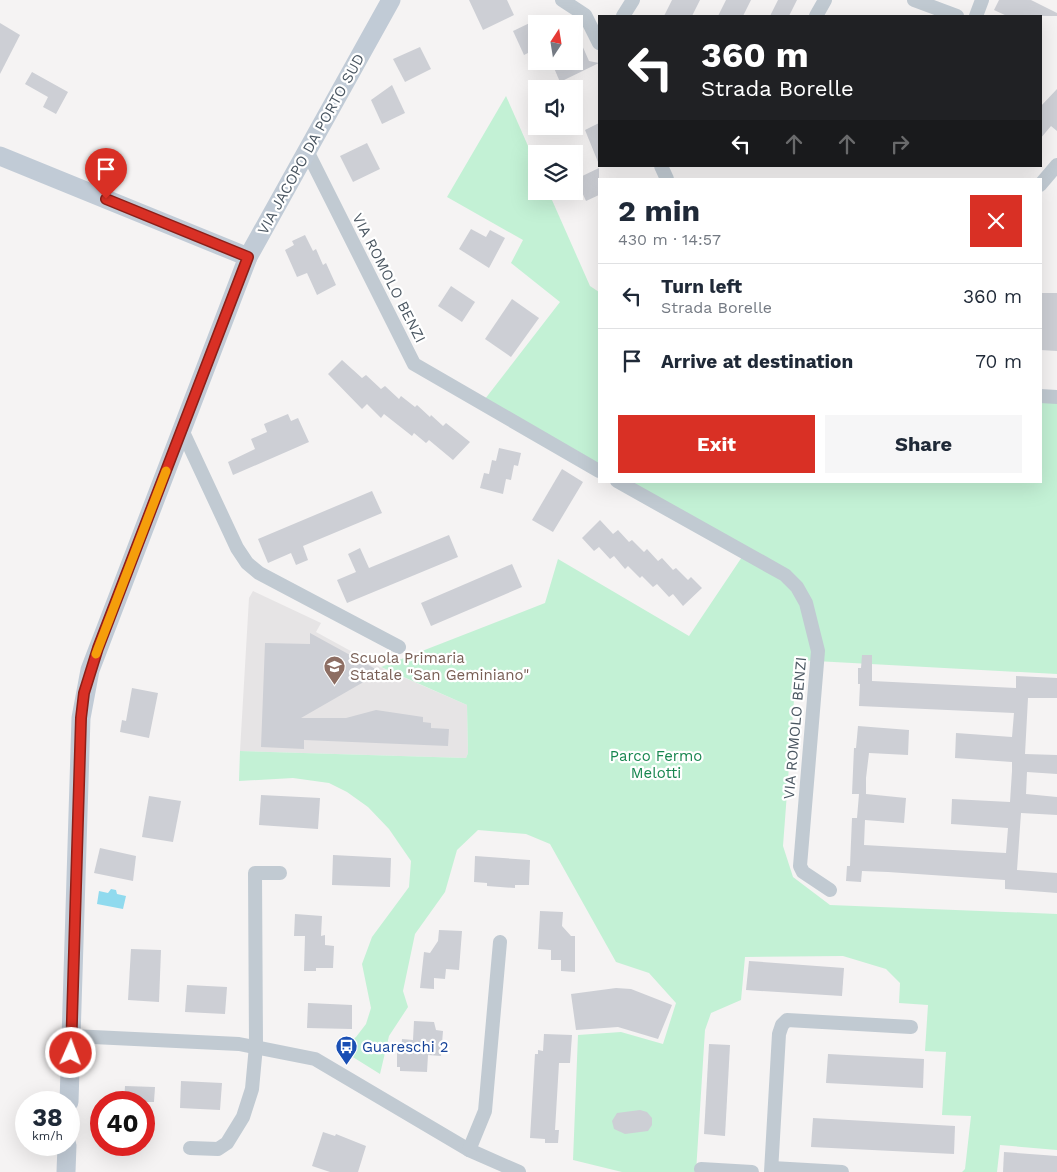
<!DOCTYPE html>
<html lang="en">
<head>
<meta charset="utf-8">
<style>
  body { margin:0; font-family:"Work Sans",sans-serif; background:#f6f6f7; color:#1f2937; height:100vh; display:flex; flex-direction:column; font-size:19px; white-space:nowrap }
  * { box-sizing:border-box; margin:0 }
  p { font-size:16px; color:#747a83 }
  .icon { flex:none; width:28px; height:28px; fill:none; stroke:currentColor; stroke-width:2; stroke-linecap:round; stroke-linejoin:round }
  .map { position:relative; flex:1; overflow:hidden }
  .side { position:absolute; left:598px; top:178px; width:444px; height:305px; display:flex; flex-direction:column; background:#fff; border-radius:0px; box-shadow:0 5px 20px #0002 }
  .side>* { flex:none }
  .banner { position:absolute; left:598px; top:15px; width:444px; height:152px; border-radius:0px; box-shadow:0 5px 20px #0002; background:#202124; color:#fff; overflow:hidden }
  .needle { width:32px; rotate:12deg }
  .fabs { position:absolute; left:528px; top:15px; display:grid; gap:10px }
  .fabs a { display:grid; place-items:center; width:55px; height:55px; border-radius:0px; background:#fff; box-shadow:0 5px 20px #0002; font-size:25px }
  .speed { position:absolute; left:15px; top:1091px; display:flex; gap:10px; font-size:25px; font-weight:700; text-align:center }
  .speed>* { display:grid; place-content:center; width:65px; height:65px; border-radius:50%; background:#fff; box-shadow:0 5px 20px #0002; line-height:1 }
  .speed small { font-size:12px; font-weight:400 }
  .speed .limit { border:8px solid #d22; background:#fff; color:#111 }
  .pin { position:absolute; display:grid; place-items:center; width:42px; height:42px; color:#fff; margin:-51px -21px; border-radius:50% 50% 50% 0; rotate:-45deg; box-shadow:0 0 5px #0007 }
  .pin .icon { rotate:45deg }
  .me { position:absolute; width:55px; margin:-28px; rotate:2deg; stroke-linejoin:round; filter:drop-shadow(0 0 4px #0008) }
  .turn { display:flex; align-items:center; gap:18px; height:105px; padding:0 20px; font-size:22px }
  .turn .icon { width:65px; height:65px; stroke-width:2.5 }
  .turn b { display:block; font-size:35px; line-height:42px }
  .lanes { display:flex; align-items:center; height:48px; padding:0 20px; background:#0003; justify-content:center; gap:25px; direction:ltr }
  .lanes .off { opacity:.35 }
  .round { display:grid; place-items:center; flex:none; width:52px; height:52px; border-radius:0px; background:#f6f6f7 }
  .head { display:flex; align-items:center; justify-content:space-between; height:85px; padding:0 20px }
  h1 { font-size:30px; font-weight:700; line-height:38px }
  .action { display:flex; gap:10px; margin-top:auto; padding:10px 20px }
  .action a { flex:1; height:58px; border-radius:0px; background:#d93025; color:#fff; font-size:20px; font-weight:700; line-height:58px; text-align:center }
  .action a+a { background:#f6f6f7; color:#1f2937 }
  ul { padding:0; list-style:none }
  li { display:flex; align-items:center; gap:15px; height:65px; padding:0 20px; border-top:1px solid #e0e1e3 }
  li div { flex:1 }
  li b { display:block; font-size:19px }
  li em { font-style:normal }
  .map>svg:first-child { display:block }
  .education { fill:#e6e4e5 }
  .green { fill:#c3f1d5 }
  .water { fill:#90daee }
  .building { fill:#cdcfd5 }
  .lines { fill:none; stroke-linecap:round; stroke-linejoin:round }
  .street { stroke:#c1cad2; stroke-width:14 }
  .secondary { stroke:#c1cbd6; stroke-width:19 }
  .route-casing { stroke:#8d1f18; stroke-width:12 }
  .route { stroke:#d93025; stroke-width:9 }
  .slow { stroke:#f59e0b; stroke-width:9 }
  .labels { text-anchor:middle; dominant-baseline:central; stroke-width:4.5; stroke-linejoin:round; paint-order:stroke }
  .street-label { font-size:15px; fill:#4a5661; stroke:#fff }
  .education-label { font-size:15px; fill:#785e54; stroke:#fff; text-anchor:start }
  .park-label { font-size:15px; fill:#17864f; stroke:#fff }
  .transit-label { font-size:15px; fill:#164399; stroke:#fff; text-anchor:start }
</style>
</head>
<body>
<div class="map">
<svg width="1057" height="1172" viewBox="0 0 1057 1172">
  <rect width="100%" height="100%" fill="#f5f3f3"/>
  <path class="education" d="M253,591L321,623L316,632L380,667L467,705L468,753L466,758L240,751L249,598Z"/>
  <g class="green">
    <path d="M506,96L536,164V191H548L590,286L599,292V466L485,399L560,302L511,263L523,240L447,197Z"/>
    <path d="M1040,399L1057,400V674L797,660L783,846L793,877L830,905L1057,914V1150L1000,1145L997,1172H962L965,1169L971,1116L942,1115L946,1052L925,1051L928,1005L899,1003L900,983L886,969L843,956L745,957L741,1000L711,1013L705,1030L696,1172H622L573,1160L578,1035L621,1032L663,1044L676,1003L649,973L616,962L550,844L526,834L478,830L457,850L445,892L415,934L403,991L408,1007L389,1036L380,1074L340,1049L356,1037L366,1024L371,1008L362,964L372,937L409,887L411,861L389,829L368,807L347,792L329,783L293,778L239,781L240,751L466,758L468,753L467,705L381,667L545,603L558,559L689,636L746,551L626,481H1040Z"/>
  </g>
  <path class="water" d="M111,889L116,890L117,894L126,896L123,909L97,904L99,891L108,893Z"/>
  <g class="building">
    <path d="M469,0H507L514,15L483,30Z"/>
    <path d="M672,0H700L692,16H664Z"/>
    <path d="M726,0H751L743,16H718Z"/>
    <path d="M778,0H797L789,16H770Z"/>
    <path d="M999,0H1031L1057,13V16H1007L994,10Z"/>
    <path d="M536,20V49L524,55L513,31Z"/>
    <path d="M0,23L20,35L0,74Z"/>
    <path d="M574,27L589,61L599,63L560,82L551,61H574Z"/>
    <path d="M420,47L431,69L405,82L393,59Z"/>
    <path d="M32,72L68,92L56,114L43,107L48,97L25,84Z"/>
    <path d="M392,85L405,113L382,124L371,100Z"/>
    <path d="M1057,89V131L1051,126L1040,139V107Z"/>
    <path d="M599,123V162H598L585,130Z"/>
    <path d="M367,143L380,169L353,182L340,156Z"/>
    <path d="M599,168V195L586,201L576,179Z"/>
    <path d="M471,229L486,237L490,230L505,238L489,268L459,249Z"/>
    <path d="M305,235L313,251L316,249L323,265L326,263L336,285L317,295L307,273L297,277L285,250L294,245L292,241Z"/>
    <path d="M451,286L475,302L462,322L438,306Z"/>
    <path d="M1040,293H1057V351L1040,350Z"/>
    <path d="M512,299L539,318L511,357L485,339Z"/>
    <path d="M342,360L362,378L366,375L381,389L385,386L399,399L401,396L415,407L417,405L430,417L431,415L443,426L446,423L470,442L453,460L429,440L426,443L414,433L412,436L384,414L381,418L367,404L362,409L328,374Z"/>
    <path d="M288,414L291,421L298,418L309,442L233,475L228,462L255,449L251,439L267,432L264,424Z"/>
    <path d="M499,448L521,453L518,466L514,465L511,480L506,479L503,494L480,488L484,473L489,474L492,460L496,461Z"/>
    <path d="M562,469L583,482L553,532L532,520Z"/>
    <path d="M372,491L382,513L303,546L308,560L296,565L291,553L268,563L258,539Z"/>
    <path d="M600,520L613,534L618,530L629,542L632,540L644,552L647,549L658,561L662,558L673,570L676,568L688,580L691,577L702,588L683,606L673,594L669,597L657,584L653,587L642,576L640,578L628,566L625,569L614,556L610,559L599,547L594,551L582,538Z"/>
    <path d="M449,535L458,557L347,603L337,580L356,572L348,554L360,548L369,568Z"/>
    <path d="M512,564L522,587L431,626L421,603Z"/>
    <path d="M310,633L381,672L301,718H346L376,710L423,717V722L431,723V728L449,729L448,746L304,740V749L261,747L265,643L310,644Z"/>
    <path d="M862,655H872V681L1016,688V676L1057,678V698H1028L1025,754L1057,755V774L1027,772L1026,794L1057,797V815L1021,813L1017,870L1057,873V893L1005,889V880L888,872L862,871L861,882L846,881L847,866H850L852,818H857L859,794H852L854,748H856L858,726L909,730L908,755L869,753L866,778V794L906,798L904,823L865,820L864,845L1006,853L1008,828L951,824L952,799L1010,802L1012,771V762L955,758L956,733L1012,737L1014,713L859,706L860,684H858V668H861Z"/>
    <path d="M132,688L158,693L149,738L120,732L122,720L126,721Z"/>
    <path d="M261,795L320,798L318,829L259,825Z"/>
    <path d="M149,796L181,801L173,842L142,837Z"/>
    <path d="M100,848L136,856L133,881L94,873Z"/>
    <path d="M333,855L391,858L390,887L332,885Z"/>
    <path d="M475,856L530,860L529,885H515V888L487,886V883L474,882Z"/>
    <path d="M540,911L563,912L562,926L571,936H575V972L561,971V960H551V950L538,949Z"/>
    <path d="M295,914L322,916L321,936L325,935V945L334,946L333,968H316V971H304L305,936H294Z"/>
    <path d="M439,930L462,931L459,970L446,969L445,979L434,978V989L420,988L424,952L430,953L438,941Z"/>
    <path d="M131,949L161,950L159,1002L128,1000Z"/>
    <path d="M749,961L844,968L842,996L746,990Z"/>
    <path d="M187,985L227,987L225,1014L185,1012Z"/>
    <path d="M616,988L631,989L672,1005L658,1039L618,1027L576,1030L571,994Z"/>
    <path d="M308,1003L352,1005V1029L307,1028Z"/>
    <path d="M414,1021L434,1022L436,1030L443,1031L441,1056L428,1055L427,1072L400,1071V1067H397V1052H401L402,1039L413,1040Z"/>
    <path d="M544,1034L572,1035L570,1063H559L555,1130H559L558,1143H545V1139L530,1138L535,1054H538V1050L543,1051Z"/>
    <path d="M709,1044L730,1045L725,1136L704,1134Z"/>
    <path d="M828,1054L924,1059L923,1088L826,1083Z"/>
    <path d="M181,1081L222,1083L220,1110L180,1108Z"/>
    <path d="M125,1086L155,1087L154,1102H124Z"/>
    <path d="M640,1110L647,1112L652,1118V1125L648,1131L625,1134L614,1129L612,1121L617,1113Z"/>
    <path d="M813,1118L955,1126L954,1154L811,1147Z"/>
    <path d="M323,1132L335,1136L336,1134L366,1146L358,1172H330L312,1166Z"/>
    <path d="M1004,1152L1057,1156V1172H1003Z"/>
  </g>
  <g class="lines">
    <g class="street">
      <path d="M562,0L585,15L599,43"/>
      <path d="M914,0L957,16"/>
      <path d="M623,16L633,0"/>
      <path d="M816,16L825,0"/>
      <path d="M976,16L982,0"/>
      <path d="M307,151L414,364L599,471"/>
      <path d="M661,166L667,179"/>
      <path d="M1040,185L1057,165"/>
      <path d="M1040,396L1057,397"/>
      <path d="M182,430L237,548L247,563L259,573L399,647"/>
      <path d="M617,481L785,575L797,587L806,603L818,651L800,866L803,872L830,890"/>
      <path d="M72,1036L239,1044L315,1059L469,1150L519,1172"/>
      <path d="M190,1148L218,1149L227,1143L243,1117L252,1089L256,1046L255,873H280"/>
      <path d="M469,1150L485,1111L500,942"/>
      <path d="M772,1168L842,1172"/>
      <path d="M701,1169L752,1172"/>
      <path d="M771,1172L779,1034L782,1025L787,1020L911,1027"/>
    </g>
    <g class="secondary">
      <path d="M0,156L248,257"/>
      <path d="M69,1102L81,718L90,670L248,257L391,0"/>
      <path d="M66,1172L67,1145"/>
    </g>
  </g>
  <g class="lines">
    <defs>
      <path id="route" d="M71,1053L81,718L84,693L98,648L248,257L106,199"/>
    </defs>
    <use href="#route" class="route-casing"/>
    <use href="#route" class="route"/>
    <path class="slow" d="M96,654L166,471"/>
  </g>
  <defs>
    <symbol id="school-pin" viewBox="-11 -11 22 30"><path d="M0 17L-7.5 6A9.5 9.5 0 1 1 7.5 6Z" fill="#8d6e63" stroke="#fff"/><path d="M0-5L7-2L0 1L-7-2ZM-4 1L0 2.5L4 1V4Q0 6-4 4Z" fill="#fff"/></symbol>
    <symbol id="bus-pin" viewBox="-11 -11 22 30"><path d="M0 17L-7.5 6A9.5 9.5 0 1 1 7.5 6Z" fill="#1a4fb4" stroke="#fff"/><path d="M-5-6H5V4H4V6H2V4H-2V6H-4V4H-5ZM-3.5-4V0h7V-4ZM-3.5 1.2v1.5H-2V1.2ZM2 1.2v1.5H3.5V1.2Z" fill="#fff"/></symbol>
  </defs>
  <g fill-rule="evenodd">
    <use href="#school-pin" x="322" y="654" width="25" height="34"/>
    <use href="#bus-pin" x="334" y="1034" width="25" height="34"/>
  </g>
  <g class="labels">
    <g class="street-label">
      <text transform="translate(311 144) rotate(-61)">VIA JACOPO DA PORTO SUD</text>
      <text transform="translate(389 278) rotate(63)">VIA ROMOLO BENZI</text>
      <text transform="translate(795 728) rotate(-85)">VIA ROMOLO BENZI</text>
    </g>
    <g class="education-label">
      <text x="350" y="658">Scuola Primaria<tspan x="350" dy="17">Statale "San Geminiano"</tspan></text>
    </g>
    <g class="park-label">
      <text x="656" y="756">Parco Fermo<tspan x="656" dy="17">Melotti</tspan></text>
    </g>
    <g class="transit-label">
      <text x="362" y="1047">Guareschi 2</text>
    </g>
  </g>
</svg>
<div class="fabs">
<a><svg class="needle" viewBox="-14 -14 28 28"><path d="M0-13l5 13h-10z" fill="#e53935"/><path d="M0 13l5-13h-10z" fill="#747a83"/></svg></a>
<a><svg class="icon" aria-label="sound" viewBox="0 0 24 24"><path d="M4 9h4l5-4v14l-5-4H4zM17 9q2 3 0 6"/></svg></a>
<a><svg class="icon" aria-label="layers" viewBox="0 0 24 24"><path d="M12 4l9 5-9 5-9-5zM3 14l9 5 9-5"/></svg></a>
</div>
<div class="speed"><div>38<small>km/h</small></div><div class="limit">40</div></div>
<div class="pin" style="left:106px;top:199px;background:#d93025"><svg class="icon" aria-label="arrive" viewBox="0 0 24 24"><path d="M6 21V4h12l-3 4 3 4H6"/></svg></div>
<svg class="me" style="left:71px;top:1053px" viewBox="-20 -20 40 40"><circle r="17" fill="#d93025" stroke="#fff" stroke-width="3"/><path d="M0-11L8 9 0 5-8 9z" fill="#fff"/></svg>
<div class="banner">
<div class="turn"><svg class="icon" aria-label="left" viewBox="0 0 24 24"><path d="M17 20v-9H6M10 6l-5 5 5 5"/></svg><div><b>360 m</b>Strada Borelle</div></div>
<div class="lanes"><svg class="icon" aria-label="left" viewBox="0 0 24 24"><path d="M17 20v-9H6M10 6l-5 5 5 5"/></svg><svg class="icon off" aria-label="ahead" viewBox="0 0 24 24"><path d="M12 20V5M6 11l6-6 6 6"/></svg><svg class="icon off" aria-label="ahead" viewBox="0 0 24 24"><path d="M12 20V5M6 11l6-6 6 6"/></svg><svg class="icon off" aria-label="right" viewBox="0 0 24 24"><path d="M7 20v-9h11M14 6l5 5-5 5"/></svg></div>
</div>
<section class="side">
<div class="head"><div><h1>2 min</h1><p>430 m · 14:57</p></div><a class="round" style="background:#d93025;color:#fff"><svg class="icon" aria-label="close" viewBox="0 0 24 24"><path d="M6 6l12 12M18 6L6 18"/></svg></a></div>
<ul>
<li><svg class="icon" aria-label="left" viewBox="0 0 24 24"><path d="M17 20v-9H6M10 6l-5 5 5 5"/></svg><div><b>Turn left</b><p>Strada Borelle</p></div><em>360 m</em></li>
<li><svg class="icon" aria-label="arrive" viewBox="0 0 24 24"><path d="M6 21V4h12l-3 4 3 4H6"/></svg><div><b>Arrive at destination</b></div><em>70 m</em></li>
</ul>
<div class="action"><a>Exit</a><a>Share</a></div>
</section>
</div>
</body>
</html>
